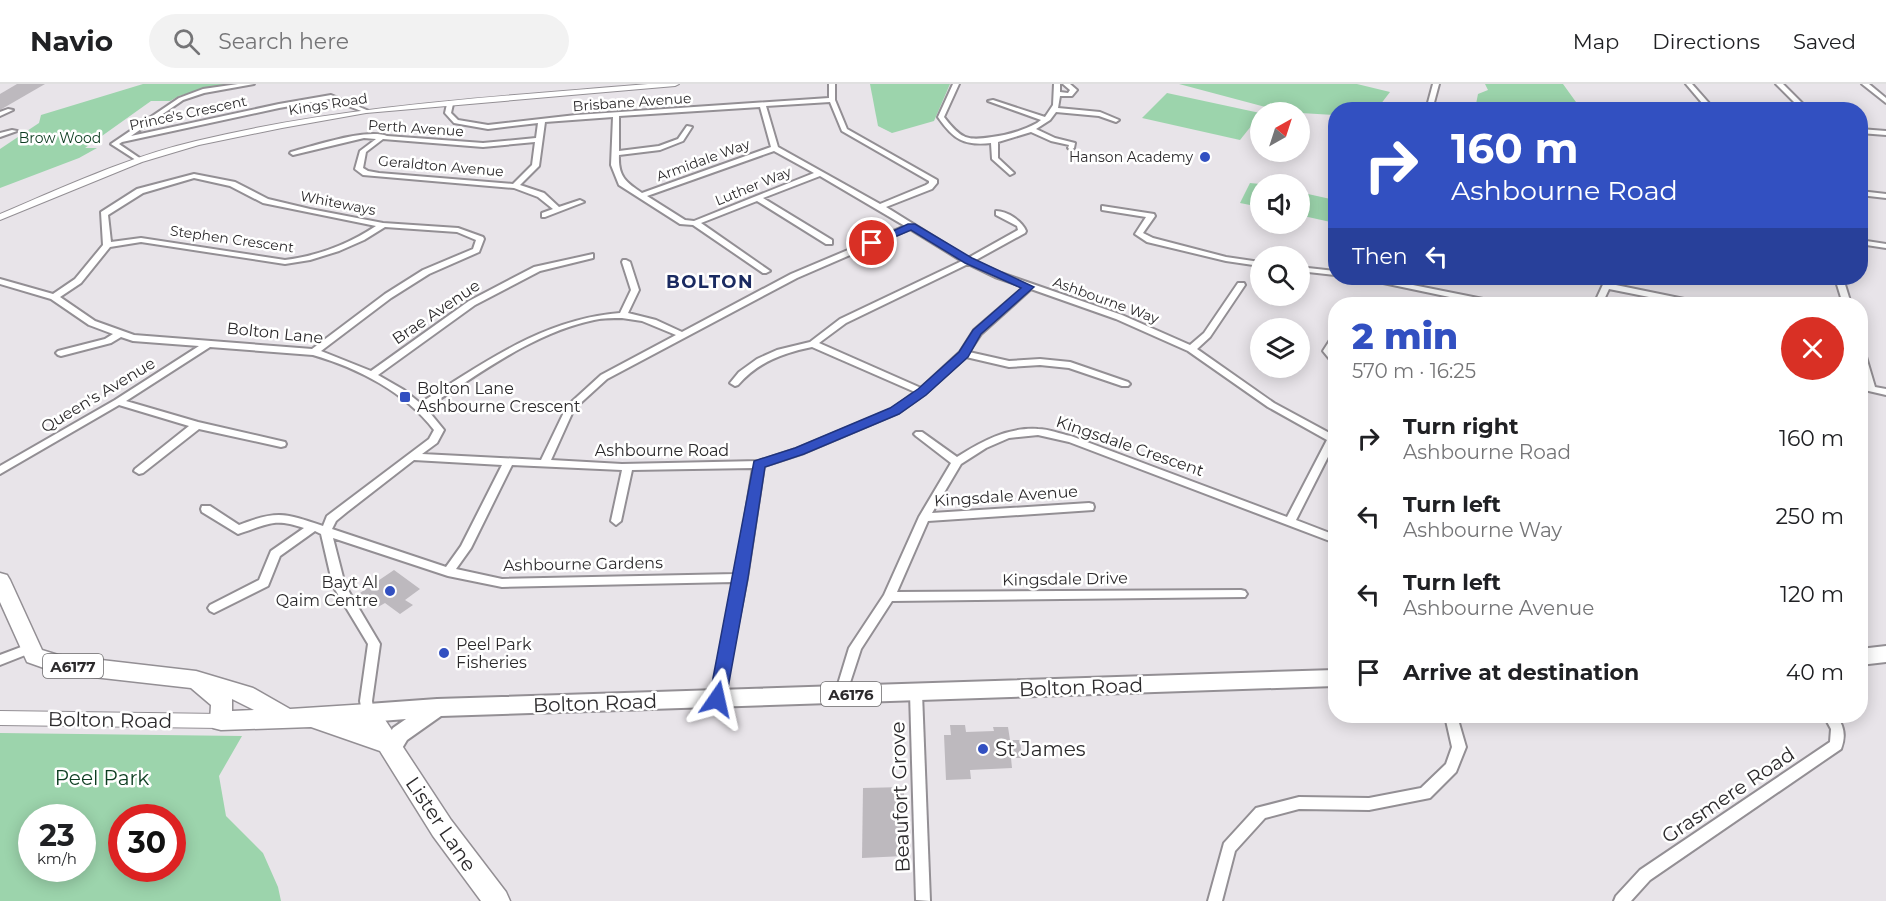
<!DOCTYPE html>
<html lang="en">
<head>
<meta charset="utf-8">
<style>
  body { margin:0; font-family:Montserrat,sans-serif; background:#f2f2f2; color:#202124; height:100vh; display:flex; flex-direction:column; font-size:22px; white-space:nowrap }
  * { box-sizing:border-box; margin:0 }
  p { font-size:20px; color:#757577 }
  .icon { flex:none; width:33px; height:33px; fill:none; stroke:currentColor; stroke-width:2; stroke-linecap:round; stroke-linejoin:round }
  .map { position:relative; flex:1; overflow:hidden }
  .sheet { position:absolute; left:1328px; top:213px; width:540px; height:426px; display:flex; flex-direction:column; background:#fff; border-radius:24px; box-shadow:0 3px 15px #0003 }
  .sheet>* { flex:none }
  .banner { position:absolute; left:1328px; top:18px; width:540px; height:183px; border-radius:24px; box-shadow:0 3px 15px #0003; background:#3250c1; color:#fff; overflow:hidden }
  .needle { width:39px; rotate:39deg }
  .controls { position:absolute; left:1250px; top:18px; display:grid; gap:12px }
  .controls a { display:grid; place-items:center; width:60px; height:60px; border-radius:50%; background:#fff; box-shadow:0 3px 15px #0003; font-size:30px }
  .speed { position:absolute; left:18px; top:720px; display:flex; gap:12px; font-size:30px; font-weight:700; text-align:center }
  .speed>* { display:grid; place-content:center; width:78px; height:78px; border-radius:50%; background:#fff; box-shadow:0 3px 15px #0003; line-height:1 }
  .speed small { font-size:15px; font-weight:400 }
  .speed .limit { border:9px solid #d22; background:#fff; color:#111 }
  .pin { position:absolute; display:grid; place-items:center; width:51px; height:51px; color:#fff; margin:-26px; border:3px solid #fff; border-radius:50%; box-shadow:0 2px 6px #0007 }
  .me { position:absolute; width:66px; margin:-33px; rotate:11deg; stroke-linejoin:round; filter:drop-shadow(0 0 4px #0008) }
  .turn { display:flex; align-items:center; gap:21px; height:126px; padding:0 24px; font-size:27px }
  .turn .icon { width:78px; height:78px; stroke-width:2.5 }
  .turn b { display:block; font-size:42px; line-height:51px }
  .then { display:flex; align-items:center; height:57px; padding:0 24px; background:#0003; gap:12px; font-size:22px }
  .round { display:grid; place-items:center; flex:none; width:63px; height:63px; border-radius:32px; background:#f2f2f2 }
  .summary { display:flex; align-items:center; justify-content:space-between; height:102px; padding:0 24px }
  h1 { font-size:36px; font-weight:800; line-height:45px; color:#3250c1 }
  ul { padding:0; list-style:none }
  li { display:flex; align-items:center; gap:18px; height:78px; padding:0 24px }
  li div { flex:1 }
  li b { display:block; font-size:22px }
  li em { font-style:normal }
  header { display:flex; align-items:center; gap:36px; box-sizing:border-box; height:84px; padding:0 30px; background:#fff; border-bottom:2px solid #e0e0e0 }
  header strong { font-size:28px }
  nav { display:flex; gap:33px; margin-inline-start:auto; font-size:21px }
  .search { width:420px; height:54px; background:#f2f2f2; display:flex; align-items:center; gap:15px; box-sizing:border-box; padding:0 21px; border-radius:33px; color:#757577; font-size:22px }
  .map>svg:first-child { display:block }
  .green { fill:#9cd4ac; fill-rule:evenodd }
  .building { fill:#bdb9be }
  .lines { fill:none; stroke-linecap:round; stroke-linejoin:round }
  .minor-casing { stroke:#938f94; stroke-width:4 }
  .tertiary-casing { stroke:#938f94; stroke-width:2 }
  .primary-casing { stroke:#938f94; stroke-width:4 }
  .trunk-casing { stroke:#938f94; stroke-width:3 }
  .minor { fill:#fff; fill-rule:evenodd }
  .tertiary { fill:#fff; fill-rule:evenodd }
  .primary { fill:#fff; fill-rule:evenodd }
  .trunk { fill:#fff; fill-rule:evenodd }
  .route { fill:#3250c1; stroke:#20347d; stroke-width:1.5 }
  .poi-dot { fill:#3250c1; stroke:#fff; stroke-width:2 }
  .labels { text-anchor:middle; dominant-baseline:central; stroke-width:5; stroke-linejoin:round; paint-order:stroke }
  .far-street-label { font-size:14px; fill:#2c2a2c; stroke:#fff }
  .far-park-label { font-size:14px; fill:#0d3d21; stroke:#fff }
  .far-poi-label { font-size:14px; fill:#2c2a2c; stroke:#fff; text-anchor:end }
  .shield { fill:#fff; stroke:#6b6a6b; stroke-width:1.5 }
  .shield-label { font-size:15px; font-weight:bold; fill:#2c2a2c }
  .street-label { font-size:16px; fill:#2c2a2c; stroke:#fff }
  .poi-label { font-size:16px; fill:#2c2a2c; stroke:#fff; text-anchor:start }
  .far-district-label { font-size:18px; font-weight:bold; letter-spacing:1.5px; fill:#1a2a61; stroke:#fff }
  .near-street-label { font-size:20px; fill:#2c2a2c; stroke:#fff }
  .near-poi-label { font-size:20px; fill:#2c2a2c; stroke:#fff; text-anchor:start }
  .near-park-label { font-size:20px; fill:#0d3d21; stroke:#fff }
</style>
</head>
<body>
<header>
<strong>Navio</strong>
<div class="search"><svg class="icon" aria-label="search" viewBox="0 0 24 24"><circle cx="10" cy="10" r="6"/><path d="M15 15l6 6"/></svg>Search here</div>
<nav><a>Map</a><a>Directions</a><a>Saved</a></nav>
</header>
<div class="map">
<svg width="1886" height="817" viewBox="0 0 1886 817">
  <rect width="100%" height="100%" fill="#e8e4e9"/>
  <g class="green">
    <path d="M143,0H234L206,4L179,12L170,17H151L85,64H97L79,74L0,104V65L39,39L41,31Z"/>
    <path d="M870,0H950L934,37L892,49L878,42Z"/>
    <path d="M1179,0H1357L1390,8L1377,25L1335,26L1334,31L1284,28Z"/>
    <path d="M1485,0H1563L1581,25H1475L1478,10L1488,6Z"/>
    <path d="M1167,9L1260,29V31L1240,56L1142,34Z"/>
    <path d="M1250,99L1260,100V123L1240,119Z"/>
    <path d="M1299,108L1335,116V139L1299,131Z"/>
    <path d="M0,649L242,652L219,692L226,732L263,769L278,803L281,817H0ZM32,734H82V784H32ZM122,734H172V784H122Z"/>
  </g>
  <g class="building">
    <path d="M17,0H45L0,26V10Z"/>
    <path d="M394,486L420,505L405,516L413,521L400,530L385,519L378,523L360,509Z"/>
    <path d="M950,641H965L966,648L994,647L993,643H1008L1010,656H1020L1022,674H1011L1012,684L970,686L971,695L946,696L944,651H951Z"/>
    <path d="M904,703V772L862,774L863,704Z"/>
  </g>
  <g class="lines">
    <defs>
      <g id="minor">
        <path d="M238,0H254L204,9L183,16L131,52L279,20L331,11L369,27L364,28L330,15L279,24L122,58L119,60L141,75V77L139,78L111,60L179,14L203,5Z"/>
        <path d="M829,0H835V16L847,45L937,96V99L932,105L886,123L968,174L1018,146L1017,142L996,131V127C1007,127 1022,137 1026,147L1025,149L974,177L1001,189L1122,231L1190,261L1204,249L1238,199H1244L1245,201L1210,253L1197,265L1274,319L1335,352V359L1296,436L1335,451V459L1069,358L1038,351L1009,354L986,364L961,380L932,429L1089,419L1093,420L1094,423L1093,426L928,437L897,508L1241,506L1245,507L1247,510L1245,513L892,517L861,565L845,614L841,615L837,614L835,610L849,564L884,511L919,433L951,379L916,352L914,350L916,348H922L957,373C982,357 1008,343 1038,345C1049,345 1060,350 1071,352L1287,433L1327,356L1268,323L1188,267L1116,235L1031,205L981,250L969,268L1009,277L1040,275L1070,278L1128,298L1130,300L1128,302H1122L1069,284L1040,281L1009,283L966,273L925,310L898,329L804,369L764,382L747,494L723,615L721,619L717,620L713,619L711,615L734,498L502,503L448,492L333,454L345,501L380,560L372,617L374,629L373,633L368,634L363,633L360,617L368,560L333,502L321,450L315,447L280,472L268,502L214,529L210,527L208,524L210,521L259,496L271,467L304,444C273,433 267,441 238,450L202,428L201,425L202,422H210L239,441C277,426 285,429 323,442L327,432L429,355L434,346C405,308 358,284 313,271L210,263L126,317L198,338L285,358L286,360L285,362L281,363L199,345L143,389L139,390L134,387L135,385L189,342L119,321L0,390V382L115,316L199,262L133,257L121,253L111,259L61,272L58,271L56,269L58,267L105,255L113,250L89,241L51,215L0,200V195L53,210L75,195L103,161L101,128L137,105L194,90L235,98L268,115L310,125L383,139L458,144L483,153L484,155L479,168L429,190L391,214L321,267L371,287L469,217L534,183L593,170V174L540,187L475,221L378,291L404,306L420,319C484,279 543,235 620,229L631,206L622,178L623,176H626L630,178L639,206L628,229L656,236L682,248L791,190L905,142L820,92L763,114L832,156V160H826L757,117L701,139L770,187L766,189H763L693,141L680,140L619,101L611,81L613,33L545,38L539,82L520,101L544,109L559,123L580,116L584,118L545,133H542V129L553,125L538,113L514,104L363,91L355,85L360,67L376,55L364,54L293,71L290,69L291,68C313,62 367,44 387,52L483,59L536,54L538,39L488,45L454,39L445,29L447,20L450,18L453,20L451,29L458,36L488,41L576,31L829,14ZM830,18L842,47L929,97V99L926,101L880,120L778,63L766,22ZM760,23L771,63L642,109C626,98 618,93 619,71L660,66L683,57L692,43L687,42L678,55L659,62L619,67V32ZM383,55L483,63L535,58L532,81L513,100L379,89L368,87L363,84L366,68ZM774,67L814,89L694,137L685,136L647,112ZM194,94L230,102L263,119L376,142C349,160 318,172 285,176L141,154L111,158L108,131L143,109ZM385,143L457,148L476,156L473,165L423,186L385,210L312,265L134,251L95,237L60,213L81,199L110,163L141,158L285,180L310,176L339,167L364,156ZM910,145L962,177L840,235L810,258L777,266L757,275L739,288L730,299L735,302L738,301C758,278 783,269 812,263L915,308L892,325L796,365L759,377L622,380L551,376L574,325L607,295L797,194ZM968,180L995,193L1024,203L974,246L960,268L921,304L819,259L846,239ZM622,234L642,237L676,251L601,291L567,322L541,376L422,370L437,359L444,346L426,324C478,291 532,249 594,236C603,234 613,234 622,234ZM414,376L502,381L461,462L446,483L332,445L336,437L347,428ZM512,381L622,386L611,437L616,441L621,437L632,386L753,384L736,490L502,495L456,485L471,464Z"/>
        <path d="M953,0H959L944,33C961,55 967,57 992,53C1008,51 1022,47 1037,39L1041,36L988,17L993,16L1045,33L1053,21L1054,0H1060V8L1068,9L1070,6L1063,0H1070L1077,6L1072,12H1060L1058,24L1100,28L1119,36L1116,38L1099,32L1056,28L1050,36L1036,45L1055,54L1075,59L1074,64L1071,66L1068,64L1069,61L1051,57L1031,48L998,58V74L1014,89L1010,91L992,75L991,59C964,62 953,55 938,33Z"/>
        <path d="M1433,0H1439L1432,26H1426Z"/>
        <path d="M1686,0H1692L1715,26H1708Z"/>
        <path d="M1776,0H1783L1809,26H1802Z"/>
        <path d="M1862,0H1869L1886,14V19Z"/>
        <path d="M8,25L13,26L0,32V28Z"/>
        <path d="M1860,45L1886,47V51L1860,49Z"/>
        <path d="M12,46L17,47L0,53V49Z"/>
        <path d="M1860,107L1886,110V114L1860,111Z"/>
        <path d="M1102,122L1154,130L1155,132L1143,149L1153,154L1226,173L1260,178V182L1226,177L1147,158L1135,150L1146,133L1102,126Z"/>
        <path d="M1860,156L1886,160V164L1860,160Z"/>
        <path d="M1299,183L1335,187V191L1299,187Z"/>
        <path d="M1365,194H1378L1493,217L1497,220H1483L1369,196Z"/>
        <path d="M1606,194H1614L1611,200L1694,217L1698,220H1684L1609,205L1602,220H1594Z"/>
        <path d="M1835,194H1843L1851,220H1843Z"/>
        <path d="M1738,216L1741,217L1742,220H1734L1735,217Z"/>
        <path d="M1335,252V262L1332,267L1335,270V279L1332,278L1323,267L1332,253Z"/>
        <path d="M1860,263L1864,266L1875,303L1886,305V311L1860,305V299L1865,300L1860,282Z"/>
        <path d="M29,560L33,562L35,565L33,568L0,581V571Z"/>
        <path d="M916,604L920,605L922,609L930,817L916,816L910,609L912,605Z"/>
        <path d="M1445,632H1457L1466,663L1456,688L1430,714L1369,726L1299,725L1265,734L1235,767L1222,817H1208L1224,759L1256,724L1299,713L1369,714L1421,704L1446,680L1452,663Z"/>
        <path d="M1824,632H1837C1844,643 1846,652 1841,665L1650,796L1631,817H1614L1616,812L1640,786L1830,658L1831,645Z"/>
      </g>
      <g id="tertiary">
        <path d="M648,0H679L675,2L366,29L282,44L199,61L142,78L0,136V130C64,103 128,73 196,57C344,21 496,13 648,0Z"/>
        <path d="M0,627L221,630L227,632L229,637L227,642L221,644L0,641Z"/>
      </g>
      <g id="primary">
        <path d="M1886,562V578L1860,581V565Z"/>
        <path d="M1335,586V602L441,632L407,656L398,671L391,674L384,671L381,665L393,644L406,635L368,638L361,635L358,629L361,623L368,620L437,615Z"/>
      </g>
      <path id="trunk" d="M0,489L7,491L10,496L42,566L58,571L196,587L253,604L290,625L368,620L376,622L451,736L506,808L510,817H481L433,752L380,667L311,643L221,646L213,644L210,637L211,621L191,604L58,589L27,578L0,518ZM232,615L254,626L232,627Z"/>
    </defs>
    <use href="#minor" class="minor-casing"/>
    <use href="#tertiary" class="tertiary-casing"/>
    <use href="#primary" class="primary-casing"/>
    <use href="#trunk" class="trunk-casing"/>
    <use href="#minor" class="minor"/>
    <use href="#tertiary" class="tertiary"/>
    <use href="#primary" class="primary"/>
    <use href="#trunk" class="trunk"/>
  </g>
  <path class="route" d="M908,140H915L972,174L1034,203L981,250L968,273L926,311L899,330L804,370L765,383L748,494L726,615L723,620L717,622L712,620L709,615L754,377L795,364L890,324L918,305L959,268L973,246L1021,204L965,179L911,146L876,161L867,159Z"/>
  <g class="poi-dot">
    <circle cx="1205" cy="73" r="6"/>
    <rect x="399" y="307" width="12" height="12" rx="3"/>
    <circle cx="390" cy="507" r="6"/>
    <circle cx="444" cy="569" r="6"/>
    <circle cx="983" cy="665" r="6"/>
  </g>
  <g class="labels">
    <g class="far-street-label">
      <text transform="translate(632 18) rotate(-4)">Brisbane Avenue</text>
      <text transform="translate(328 20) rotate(-9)">Kings Road</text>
      <text transform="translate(188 29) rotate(-12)">Prince's Crescent</text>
      <text transform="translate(416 44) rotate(4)">Perth Avenue</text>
      <text transform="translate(703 76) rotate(-20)">Armidale Way</text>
      <text transform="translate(441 82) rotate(5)">Geraldton Avenue</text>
      <text transform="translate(753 102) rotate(-22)">Luther Way</text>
      <text transform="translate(338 119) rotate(11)">Whiteways</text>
      <text transform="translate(232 155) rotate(8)">Stephen Crescent</text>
      <text transform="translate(1106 216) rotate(20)">Ashbourne Way</text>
    </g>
    <g class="far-park-label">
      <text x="60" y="54">Brow Wood</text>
    </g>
    <g class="far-poi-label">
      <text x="1193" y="73">Hanson Academy</text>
    </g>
    <g class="shield">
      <rect x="43" y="570" width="60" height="24" rx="4.5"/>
      <rect x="821" y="598" width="60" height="24" rx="4.5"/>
    </g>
    <g class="shield-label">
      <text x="73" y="582">A6177</text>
      <text x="851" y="610">A6176</text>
    </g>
    <g class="street-label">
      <text transform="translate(436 228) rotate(-34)">Brae Avenue</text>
      <text transform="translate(275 249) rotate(6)">Bolton Lane</text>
      <text transform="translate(98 311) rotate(-31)">Queen's Avenue</text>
      <text transform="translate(1130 362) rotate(19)">Kingsdale Crescent</text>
      <text x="662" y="366">Ashbourne Road</text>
      <text transform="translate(1006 412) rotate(-4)">Kingsdale Avenue</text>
      <text transform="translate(583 480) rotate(-1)">Ashbourne Gardens</text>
      <text transform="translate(1065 495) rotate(-1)">Kingsdale Drive</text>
    </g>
    <g class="poi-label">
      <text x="417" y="304">Bolton Lane<tspan x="417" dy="18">Ashbourne Crescent</tspan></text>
      <text x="378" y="498" text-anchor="end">Bayt Al<tspan x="378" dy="18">Qaim Centre</tspan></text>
      <text x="456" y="560">Peel Park<tspan x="456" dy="18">Fisheries</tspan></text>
    </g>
    <g class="far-district-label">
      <text x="710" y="198">BOLTON</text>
    </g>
    <g class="near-street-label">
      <text transform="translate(1081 603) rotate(-2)">Bolton Road</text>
      <text transform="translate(595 619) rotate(-2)">Bolton Road</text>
      <text transform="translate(110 636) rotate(1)">Bolton Road</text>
      <text transform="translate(1728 711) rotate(-34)">Grasmere Road</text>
      <text transform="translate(900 713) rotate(-92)">Beaufort Grove</text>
      <text transform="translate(441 740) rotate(56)">Lister Lane</text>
    </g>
    <g class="near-poi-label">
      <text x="995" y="665">St James</text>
    </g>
    <g class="near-park-label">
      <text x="102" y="694">Peel Park</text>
    </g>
  </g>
</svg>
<div class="controls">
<a><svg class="needle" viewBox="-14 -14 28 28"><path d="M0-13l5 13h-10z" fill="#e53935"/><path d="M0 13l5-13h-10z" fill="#757577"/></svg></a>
<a><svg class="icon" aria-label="sound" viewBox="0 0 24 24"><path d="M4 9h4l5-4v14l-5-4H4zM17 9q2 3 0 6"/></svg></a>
<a><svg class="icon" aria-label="search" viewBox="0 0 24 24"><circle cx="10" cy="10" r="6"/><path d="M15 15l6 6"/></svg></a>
<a><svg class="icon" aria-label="layers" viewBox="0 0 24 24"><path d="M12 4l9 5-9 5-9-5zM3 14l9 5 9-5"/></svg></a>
</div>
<div class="speed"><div>23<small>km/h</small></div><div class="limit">30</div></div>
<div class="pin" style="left:872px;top:159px;background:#d93025"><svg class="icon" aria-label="arrive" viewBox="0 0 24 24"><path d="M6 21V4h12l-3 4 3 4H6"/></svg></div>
<svg class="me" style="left:717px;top:615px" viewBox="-20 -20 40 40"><path d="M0-17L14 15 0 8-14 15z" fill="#3250c1" stroke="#fff" stroke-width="4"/></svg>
<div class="banner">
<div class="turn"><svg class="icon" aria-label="right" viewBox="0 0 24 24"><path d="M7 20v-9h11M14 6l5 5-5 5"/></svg><div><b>160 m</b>Ashbourne Road</div></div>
<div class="then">Then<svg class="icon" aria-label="left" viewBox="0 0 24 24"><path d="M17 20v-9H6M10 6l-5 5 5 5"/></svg></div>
</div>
<section class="sheet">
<div class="summary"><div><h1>2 min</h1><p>570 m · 16:25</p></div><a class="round" style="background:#d93025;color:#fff"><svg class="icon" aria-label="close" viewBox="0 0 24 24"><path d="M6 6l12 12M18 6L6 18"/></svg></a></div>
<ul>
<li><svg class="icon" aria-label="right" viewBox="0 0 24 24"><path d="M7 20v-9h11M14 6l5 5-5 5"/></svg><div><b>Turn right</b><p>Ashbourne Road</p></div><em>160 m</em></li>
<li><svg class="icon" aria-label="left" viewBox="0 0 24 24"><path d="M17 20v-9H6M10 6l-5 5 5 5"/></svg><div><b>Turn left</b><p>Ashbourne Way</p></div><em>250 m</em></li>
<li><svg class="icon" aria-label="left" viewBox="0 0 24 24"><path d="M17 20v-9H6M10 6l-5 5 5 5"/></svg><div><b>Turn left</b><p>Ashbourne Avenue</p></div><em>120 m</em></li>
<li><svg class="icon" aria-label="arrive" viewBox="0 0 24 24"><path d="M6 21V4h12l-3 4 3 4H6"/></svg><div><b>Arrive at destination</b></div><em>40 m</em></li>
</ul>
</section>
</div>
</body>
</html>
